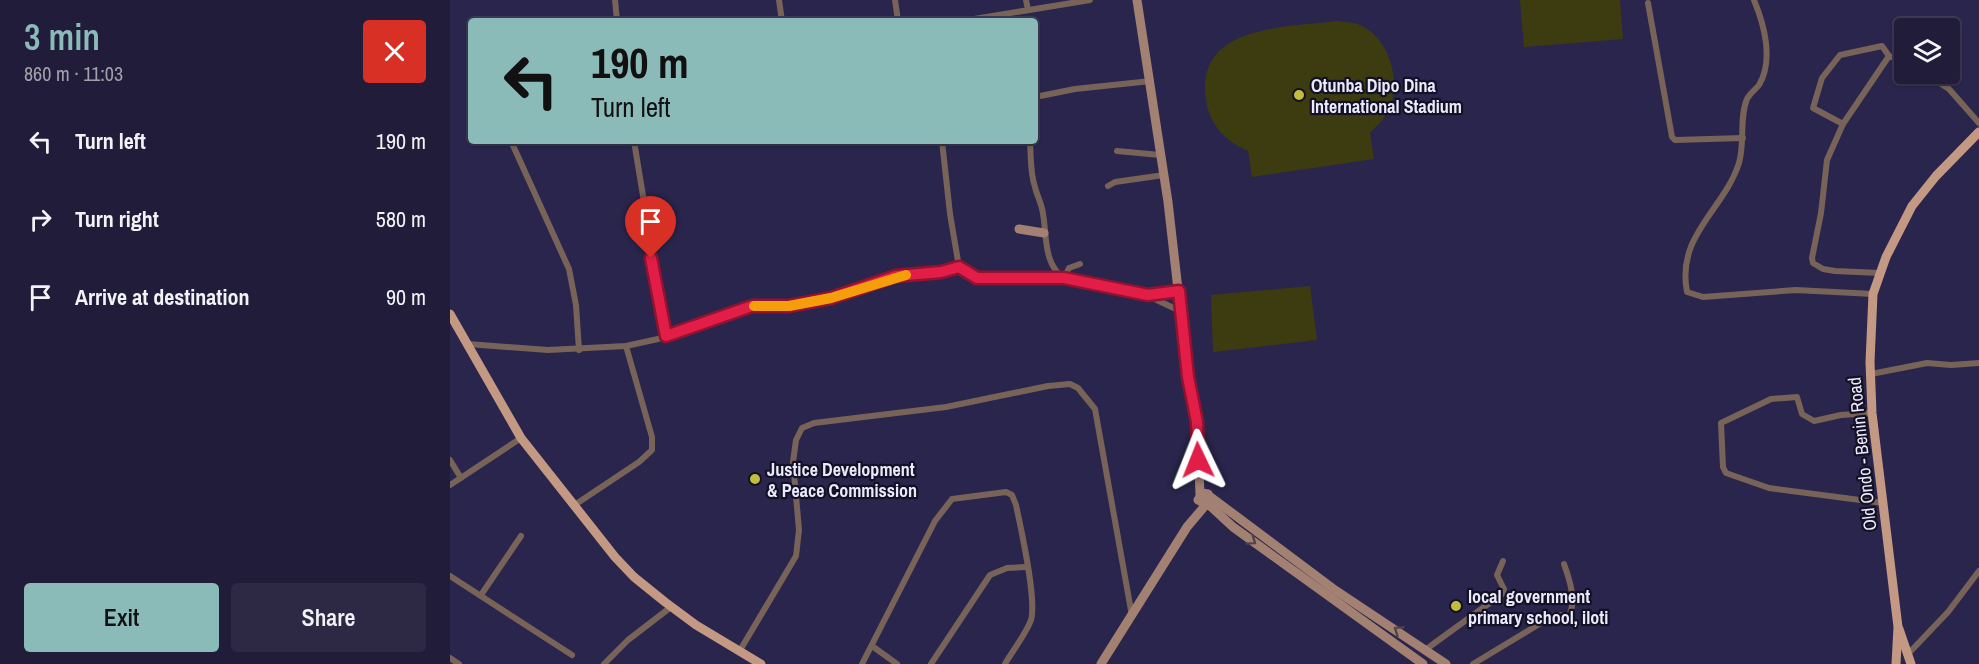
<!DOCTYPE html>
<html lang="en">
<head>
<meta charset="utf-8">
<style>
  body { margin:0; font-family:"Archivo Narrow",sans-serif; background:#2d2944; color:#f1f3f6; height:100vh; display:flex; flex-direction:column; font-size:22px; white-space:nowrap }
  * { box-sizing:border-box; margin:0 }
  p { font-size:20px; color:#a2a1ae }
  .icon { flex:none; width:33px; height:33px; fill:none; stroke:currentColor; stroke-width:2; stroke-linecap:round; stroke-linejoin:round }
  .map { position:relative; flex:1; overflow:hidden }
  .panel { display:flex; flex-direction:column; background:#201c39; width:450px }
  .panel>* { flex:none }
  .hud { position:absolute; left:18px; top:18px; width:570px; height:126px; border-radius:6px; box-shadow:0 2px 4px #0004,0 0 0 2px #3d3a53; background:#8bbbb9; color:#111; overflow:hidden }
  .tools { position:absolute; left:1444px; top:18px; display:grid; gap:12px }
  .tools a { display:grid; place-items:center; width:66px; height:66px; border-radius:6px; background:#201c39; box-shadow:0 2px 4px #0004,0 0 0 2px #3d3a53; font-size:30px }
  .pin { position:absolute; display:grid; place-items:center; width:51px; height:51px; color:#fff; margin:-62px -26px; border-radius:50% 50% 50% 0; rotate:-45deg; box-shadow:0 0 6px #0007 }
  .pin .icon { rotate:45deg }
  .me { position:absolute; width:66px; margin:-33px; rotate:358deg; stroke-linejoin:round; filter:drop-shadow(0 0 4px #0008) }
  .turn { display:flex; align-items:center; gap:21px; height:126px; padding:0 24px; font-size:27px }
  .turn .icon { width:78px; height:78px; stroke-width:2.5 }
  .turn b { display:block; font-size:42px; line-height:51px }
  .round { display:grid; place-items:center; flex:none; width:63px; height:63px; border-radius:6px; background:#2d2944 }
  .overview { display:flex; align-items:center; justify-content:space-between; height:102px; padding:0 24px }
  h1 { font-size:36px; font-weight:600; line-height:45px; color:#8bbbb9 }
  .cta { display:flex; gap:12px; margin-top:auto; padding:12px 24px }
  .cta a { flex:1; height:69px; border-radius:6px; background:#8bbbb9; color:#111; font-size:24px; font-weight:600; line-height:69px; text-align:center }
  .cta a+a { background:#2d2944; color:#f1f3f6 }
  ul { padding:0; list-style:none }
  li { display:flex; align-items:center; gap:18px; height:78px; padding:0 24px }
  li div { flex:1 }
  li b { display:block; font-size:22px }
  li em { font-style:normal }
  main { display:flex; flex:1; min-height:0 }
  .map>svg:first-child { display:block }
  .green { fill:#3d3c10 }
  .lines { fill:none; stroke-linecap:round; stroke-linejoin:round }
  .street { stroke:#786359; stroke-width:6 }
  .secondary { stroke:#a28172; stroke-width:9 }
  .primary { stroke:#c39984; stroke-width:9 }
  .oneway { stroke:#534347 }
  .route-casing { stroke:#92132f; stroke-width:15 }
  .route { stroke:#e11d48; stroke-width:10 }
  .slow { stroke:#f59e0b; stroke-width:10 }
  .poi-dot { fill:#c2bd3f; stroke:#131123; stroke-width:2 }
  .labels { text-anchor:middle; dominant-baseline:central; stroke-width:4.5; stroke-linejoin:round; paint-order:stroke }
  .poi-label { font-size:18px; font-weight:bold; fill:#eae9fe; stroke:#131123; text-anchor:start }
  .street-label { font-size:18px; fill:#eae9fe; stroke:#131123 }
</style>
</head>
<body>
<main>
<section class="panel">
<div class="overview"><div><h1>3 min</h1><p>860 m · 11:03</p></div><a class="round" style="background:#d93025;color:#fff"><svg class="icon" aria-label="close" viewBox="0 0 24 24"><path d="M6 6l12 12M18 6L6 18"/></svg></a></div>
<ul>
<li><svg class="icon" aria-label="left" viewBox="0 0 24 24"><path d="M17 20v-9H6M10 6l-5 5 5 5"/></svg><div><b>Turn left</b></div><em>190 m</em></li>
<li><svg class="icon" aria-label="right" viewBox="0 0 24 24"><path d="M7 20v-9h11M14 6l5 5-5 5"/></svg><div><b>Turn right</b></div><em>580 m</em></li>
<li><svg class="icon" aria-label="arrive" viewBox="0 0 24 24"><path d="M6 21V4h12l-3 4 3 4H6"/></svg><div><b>Arrive at destination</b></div><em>90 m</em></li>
</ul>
<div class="cta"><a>Exit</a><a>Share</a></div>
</section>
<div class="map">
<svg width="1529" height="664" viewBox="0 0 1529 664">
  <rect width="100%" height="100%" fill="#2a254c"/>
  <g class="green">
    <path d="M1070,0H1170L1173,39L1074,47Z"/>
    <path d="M887,21C895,22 904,22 910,25C939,38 951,79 940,107C936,118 928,125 920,133L924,159L802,177L798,151C775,141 760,125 756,101C744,24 835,28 887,21Z"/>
    <path d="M860,286L867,340L763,352L761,295Z"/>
  </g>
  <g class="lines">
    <g class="street">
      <path d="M165,0L167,21"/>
      <path d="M329,0L332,21"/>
      <path d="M445,0L448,21"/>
      <path d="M576,0L578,10"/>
      <path d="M1304,0C1314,24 1324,60 1309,85C1305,90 1300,93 1297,99C1289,118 1295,143 1289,163C1274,210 1226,235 1237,292L1253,297L1346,290L1423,294"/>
      <path d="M1198,3L1222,137L1225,140L1293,138"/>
      <path d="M512,21L640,0"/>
      <path d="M1476,74L1499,89L1529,123"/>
      <path d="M585,97L625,89L701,81"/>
      <path d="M1393,124L1363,108L1372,78L1390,55L1432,46L1439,56L1455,62"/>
      <path d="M61,141L119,269L126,305L129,350"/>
      <path d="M184,141L216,336"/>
      <path d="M492,141L500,214L509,267"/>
      <path d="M580,141C581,156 580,173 585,187C587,196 592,204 593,214C597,235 593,264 614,278L619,268L630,264"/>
      <path d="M667,151L710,155"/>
      <path d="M658,186L665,182L714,175"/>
      <path d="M1430,273L1385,271L1373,269L1363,263L1362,258L1371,213L1377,160L1393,124L1439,56"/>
      <path d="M699,295L729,291"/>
      <path d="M18,344L98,350L176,346L208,339L302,305L339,306L380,298L446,276L491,272L509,267L527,278H614L690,292L730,311"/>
      <path d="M1421,374L1477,363L1501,365L1529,363"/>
      <path d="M1422,413L1391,415L1364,421L1352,414L1347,397L1321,399L1271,423L1273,467L1276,473L1319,488L1433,503"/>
      <path d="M0,460L11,478"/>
      <path d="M0,485L71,438"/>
      <path d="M123,506L189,462L202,450V437L176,346"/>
      <path d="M0,576L122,655"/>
      <path d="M31,595L71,536"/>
      <path d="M422,646L447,664"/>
      <path d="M975,650L1052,594L1054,589L1047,575L1053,561"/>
      <path d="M289,652L346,556L349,530L343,462L346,440L352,428L364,423L496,407L598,386L620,384L628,388L645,409L682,616"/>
      <path d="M1459,653L1498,612L1529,571"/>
      <path d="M0,658L9,664"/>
      <path d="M154,664L178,640L221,607"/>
      <path d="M412,664L485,521L502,499L556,492L562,495L566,505C571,529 587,599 581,620C576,634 563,650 555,664"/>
      <path d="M481,664L540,575L557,568L576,567"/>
      <path d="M1023,664L1104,615H1119C1127,601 1119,578 1114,564"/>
    </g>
    <g class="secondary">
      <path d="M687,0L718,202L738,377L747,422L750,494"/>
      <path d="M569,229L594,233"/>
      <path d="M758,495L885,590L996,664"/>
      <path d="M757,503L783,527L973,664"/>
      <path d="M651,664L737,527L759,501L758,494L752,493L748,500L756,504"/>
    </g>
    <g class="primary">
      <path d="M0,314L71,438L165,557L184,577L215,602L246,625L311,664"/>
      <path d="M1449,629L1461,664"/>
      <path d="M1446,664L1448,627L1422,413L1420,362L1423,294L1436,257L1462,206L1486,176L1529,132"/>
    </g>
  </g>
  <defs><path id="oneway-chevron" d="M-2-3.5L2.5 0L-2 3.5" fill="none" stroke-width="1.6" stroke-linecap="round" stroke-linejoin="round" transform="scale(1.5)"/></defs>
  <g class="oneway">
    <use href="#oneway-chevron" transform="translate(802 541) rotate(35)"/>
    <use href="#oneway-chevron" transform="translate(948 630) rotate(-146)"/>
  </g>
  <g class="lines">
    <defs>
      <path id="route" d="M201,258L216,336L302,306H339L381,298L446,276L491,272L509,267L527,278H614L698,295L729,291L738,377L747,422L748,460"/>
    </defs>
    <use href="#route" class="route-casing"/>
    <use href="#route" class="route"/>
    <path class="slow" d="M304,306H339L381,298L456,275"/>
  </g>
  <g class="poi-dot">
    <circle cx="849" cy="95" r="6"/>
    <circle cx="305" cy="479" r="6"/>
    <circle cx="1006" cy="606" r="6"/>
  </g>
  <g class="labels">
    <g class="poi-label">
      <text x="861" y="85">Otunba Dipo Dina<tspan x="861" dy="21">International Stadium</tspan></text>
      <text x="317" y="469">Justice Development<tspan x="317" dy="21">&amp; Peace Commission</tspan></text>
      <text x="1018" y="596">local government<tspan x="1018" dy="21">primary school, iloti</tspan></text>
    </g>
    <g class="street-label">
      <text transform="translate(1412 454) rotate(-96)">Old Ondo - Benin Road</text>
    </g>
  </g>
</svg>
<div class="tools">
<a><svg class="icon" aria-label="layers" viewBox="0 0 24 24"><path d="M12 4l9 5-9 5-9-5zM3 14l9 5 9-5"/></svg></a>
</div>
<div class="pin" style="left:201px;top:258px;background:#d93025"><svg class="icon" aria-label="arrive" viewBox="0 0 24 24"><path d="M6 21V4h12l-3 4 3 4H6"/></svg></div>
<svg class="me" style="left:748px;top:460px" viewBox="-20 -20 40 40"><path d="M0-17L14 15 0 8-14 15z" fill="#e11d48" stroke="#fff" stroke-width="4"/></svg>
<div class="hud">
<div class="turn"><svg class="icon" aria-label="left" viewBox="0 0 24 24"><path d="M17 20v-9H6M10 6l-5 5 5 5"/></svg><div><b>190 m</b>Turn left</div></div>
</div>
</div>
</main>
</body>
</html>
